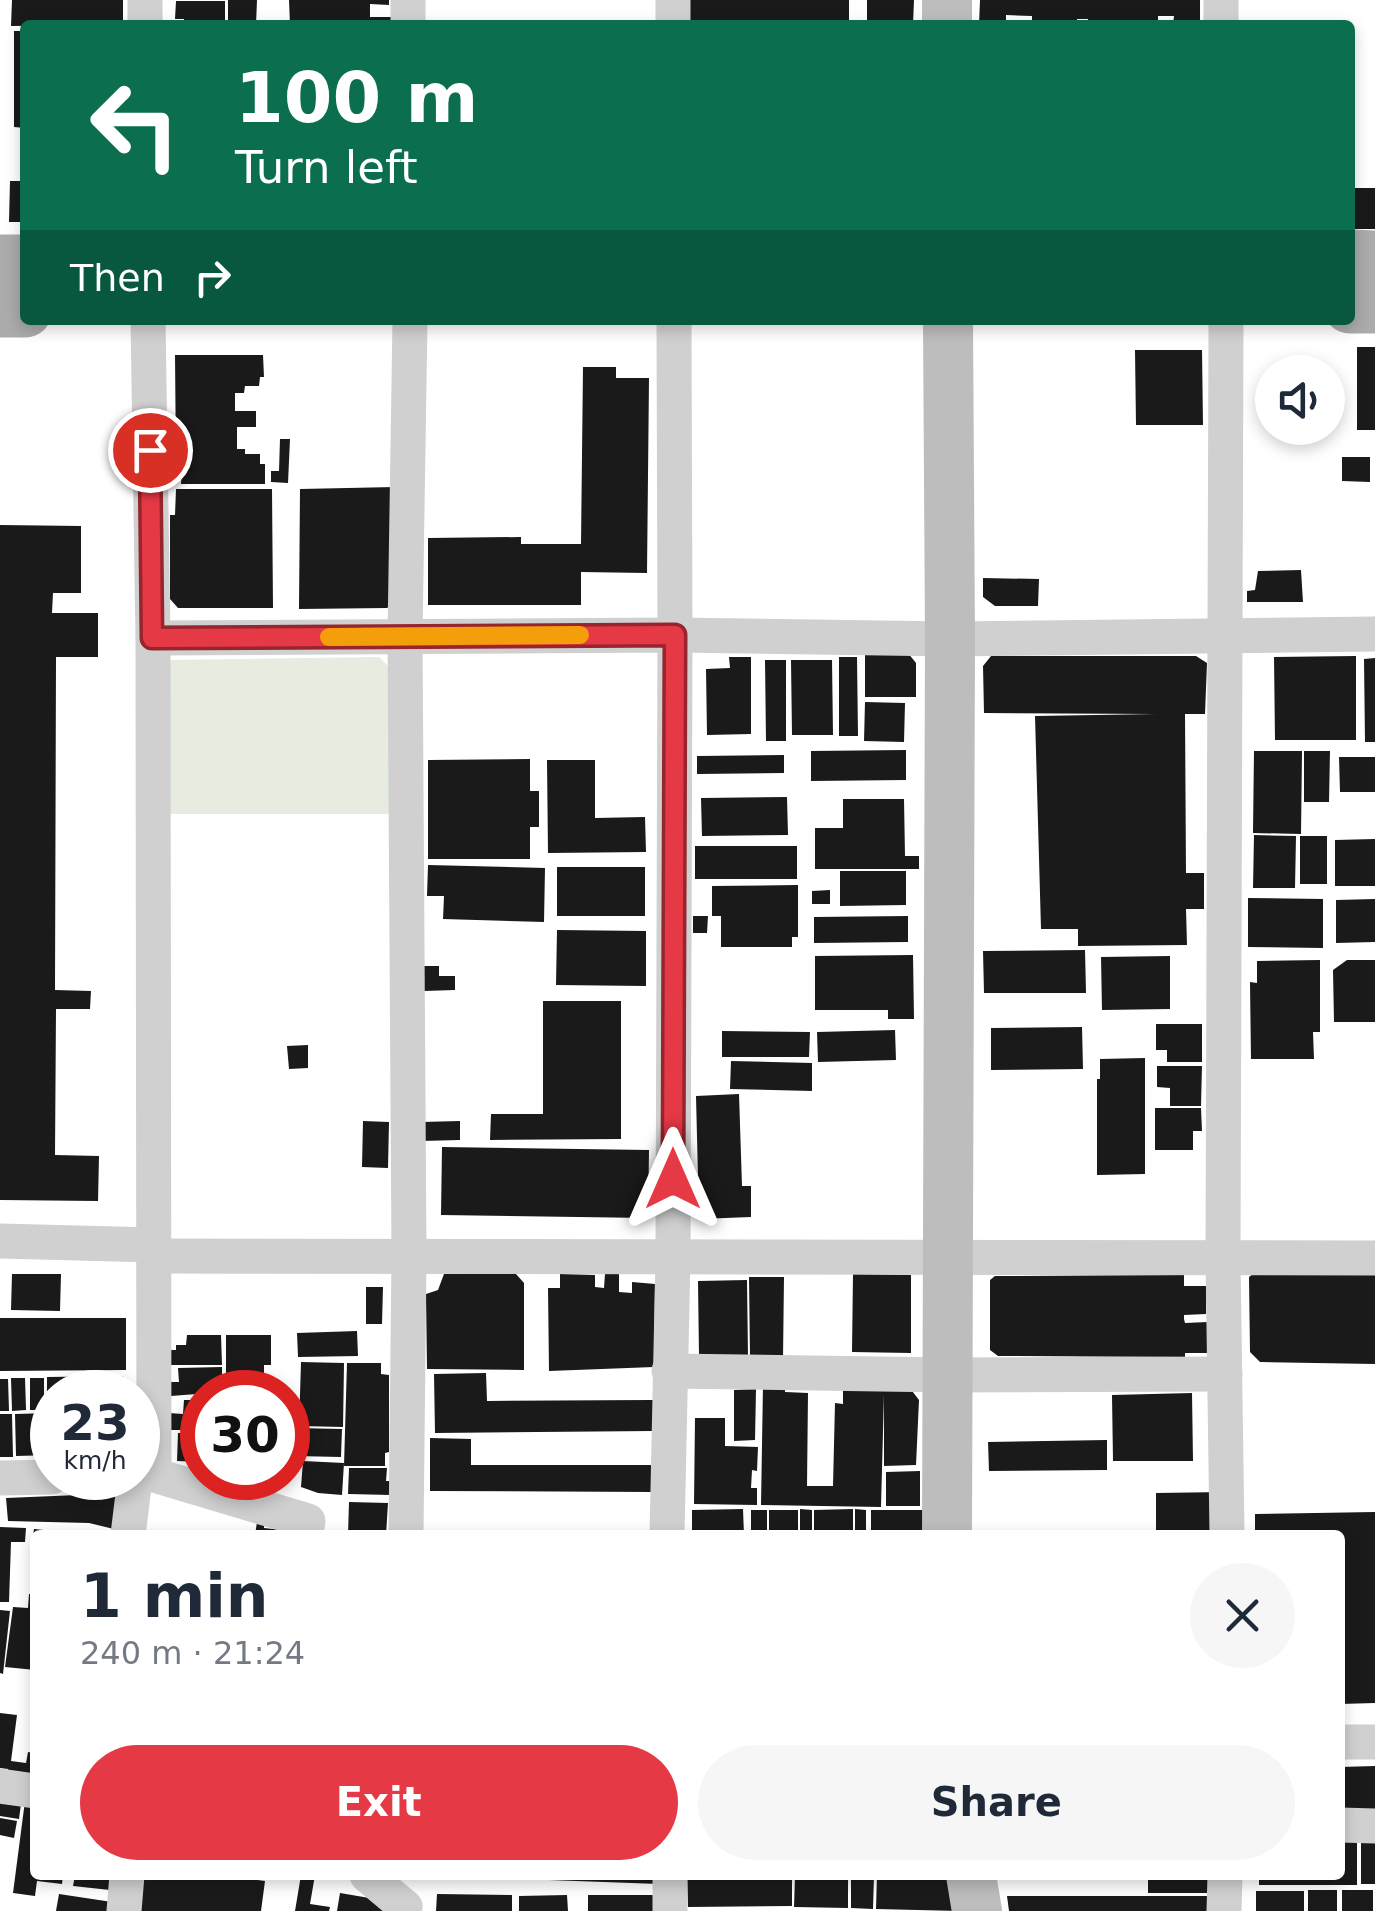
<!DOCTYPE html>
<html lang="en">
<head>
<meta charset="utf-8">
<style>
  body { margin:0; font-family:"DejaVu Sans",sans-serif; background:#f6f6f7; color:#1f2937; height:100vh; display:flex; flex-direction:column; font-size:38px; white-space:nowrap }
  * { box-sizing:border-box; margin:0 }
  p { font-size:32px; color:#747a83 }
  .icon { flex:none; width:55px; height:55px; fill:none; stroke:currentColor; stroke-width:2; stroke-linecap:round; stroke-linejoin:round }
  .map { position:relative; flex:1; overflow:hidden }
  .panel { position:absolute; left:30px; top:1530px; width:1315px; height:350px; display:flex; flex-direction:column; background:#fff; border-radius:10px; box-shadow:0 5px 15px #0003 }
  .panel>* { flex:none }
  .top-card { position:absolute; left:20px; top:20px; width:1335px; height:305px; border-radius:10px; box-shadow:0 5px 15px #0003; background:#0b6e4f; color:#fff; overflow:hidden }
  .fabs { position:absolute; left:1255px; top:355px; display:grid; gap:20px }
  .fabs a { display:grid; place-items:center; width:90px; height:90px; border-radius:50%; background:#fff; box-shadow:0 5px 15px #0003; font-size:50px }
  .speed { position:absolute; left:30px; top:1370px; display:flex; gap:20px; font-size:50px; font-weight:700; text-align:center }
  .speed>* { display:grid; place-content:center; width:130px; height:130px; border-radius:50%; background:#fff; box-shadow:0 5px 15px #0003; line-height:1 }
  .speed small { font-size:25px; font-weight:400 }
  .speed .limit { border:15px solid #d22; background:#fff; color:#111 }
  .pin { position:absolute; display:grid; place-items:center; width:85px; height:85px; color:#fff; margin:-42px; border:5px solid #fff; border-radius:50%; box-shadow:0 2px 10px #0007 }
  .me { position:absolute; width:110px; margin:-55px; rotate:0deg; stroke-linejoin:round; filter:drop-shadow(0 0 8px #0008) }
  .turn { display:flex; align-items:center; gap:35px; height:210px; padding:0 50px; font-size:45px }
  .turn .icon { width:130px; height:130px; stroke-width:2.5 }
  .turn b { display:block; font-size:70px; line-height:85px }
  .then { display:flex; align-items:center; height:95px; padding:0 50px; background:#0003; gap:20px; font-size:38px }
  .round { display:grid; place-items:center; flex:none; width:105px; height:105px; border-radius:52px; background:#f6f6f7 }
  .head { display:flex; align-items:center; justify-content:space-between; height:170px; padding:0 50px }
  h1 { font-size:60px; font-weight:600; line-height:75px }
  .primary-button { display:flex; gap:20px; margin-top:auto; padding:20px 50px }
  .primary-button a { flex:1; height:115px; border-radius:60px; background:#e63946; color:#fff; font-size:40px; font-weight:600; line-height:115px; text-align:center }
  .primary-button a+a { background:#f6f6f7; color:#1f2937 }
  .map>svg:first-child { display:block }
  .green { fill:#e6ecdf }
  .building { fill:#1a1a1a }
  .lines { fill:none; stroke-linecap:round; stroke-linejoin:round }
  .street { stroke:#d0d0d0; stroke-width:35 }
  .secondary { stroke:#bdbdbd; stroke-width:50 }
  .primary { stroke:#ababab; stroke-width:55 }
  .route-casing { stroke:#96252e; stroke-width:25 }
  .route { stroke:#e63946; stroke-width:18 }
  .slow { stroke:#f59e0b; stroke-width:18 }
</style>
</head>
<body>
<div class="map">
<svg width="1375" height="1911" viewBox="0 0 1375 1911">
  <rect width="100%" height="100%" fill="#fff"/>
  <path class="green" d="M379,657L390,668L392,814H167V660Z"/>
  <g class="building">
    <path d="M12,0H123V25L11,26Z"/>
    <path d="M228,0H257L256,25H228Z"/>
    <path d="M289,0H389V5L370,4V17H395V25H290Z"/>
    <rect x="685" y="0" width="164" height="25"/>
    <path d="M867,0H914L913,25H867Z"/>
    <path d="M980,0H1200V25H1173L1174,16H1158V25H1087L1088,19H1077V25H1032V16L1006,15V25H979Z"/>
    <path d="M176,1H225V25H184V19H175Z"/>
    <path d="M14,31H25V128L14,127Z"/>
    <path d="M10,181H25V222H9Z"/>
    <rect x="1350" y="188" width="25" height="41"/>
    <rect x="1357" y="347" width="18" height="83"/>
    <path d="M1135,350H1202L1203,425H1136Z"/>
    <path d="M175,355H263L264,377H260L259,386H245L244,393H235V411H256V427H237V449H245V454H260V464H265V484H181L182,465L176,466Z"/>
    <path d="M583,367H616V378H649L647,573L581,572V605H428V538L521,537V544H581Z"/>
    <path d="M280,439H290L288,483L271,482V471H279Z"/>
    <path d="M1342,457H1370V482L1342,481Z"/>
    <path d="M395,487L398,600L387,608L299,609L300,489Z"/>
    <path d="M176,489H272L273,608H178L170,599V515H175Z"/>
    <path d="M0,525L81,526V593H53L52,613H98V657H56L55,990L91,991L90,1009H56L55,1155L99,1156L98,1201L0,1200Z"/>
    <path d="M1301,570L1303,602H1247V591L1255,590L1258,571Z"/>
    <path d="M983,578L1039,579L1038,606H995L983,597Z"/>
    <path d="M908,653L916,663V697H865V654Z"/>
    <path d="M991,656H1196L1207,663L1205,714H1185L1186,873H1204V909H1186L1187,945L1078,946V929H1041L1035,716L1156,714L984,713L983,666Z"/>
    <path d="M1356,656V740H1275L1274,657Z"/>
    <path d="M729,657H751V734L707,735L706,669L730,668Z"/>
    <path d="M839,657H857L858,736H839Z"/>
    <path d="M1375,658V742H1365L1364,659Z"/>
    <path d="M765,660H786V741H766Z"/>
    <path d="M791,660H832L833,735H792Z"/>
    <path d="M865,702L905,703L904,742L864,741Z"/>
    <path d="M906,750V780L811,781V751Z"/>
    <path d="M1254,751H1302L1301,834L1253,833Z"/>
    <path d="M1304,751H1330L1329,802H1304Z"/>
    <path d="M784,755V773L697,774V756Z"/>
    <path d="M1339,757H1375V792H1340Z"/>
    <path d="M530,759V791H539V827H530V859H428V760Z"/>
    <path d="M547,760H595V818L645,817L646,852L548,853Z"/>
    <path d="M787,797L788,835L702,836L701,798Z"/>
    <path d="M843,799H904L905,856H919V869H815V828H843Z"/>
    <path d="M1254,835L1296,836L1295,888H1253Z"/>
    <rect x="1300" y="836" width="27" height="48"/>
    <path d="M1375,839V886H1335V840Z"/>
    <rect x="695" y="846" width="102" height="33"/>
    <path d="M428,865L545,868L544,922L443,919L444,896H427Z"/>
    <rect x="557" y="867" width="88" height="49"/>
    <path d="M840,871H906V905L840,906Z"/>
    <path d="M798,885V937H792V947H721V916H712V886Z"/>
    <path d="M830,890V904H812V891Z"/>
    <path d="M1248,898L1323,899V948L1248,947Z"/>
    <path d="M1375,899V942L1336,943V900Z"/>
    <path d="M693,916H708L707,933H693Z"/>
    <path d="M908,916V942L814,943V917Z"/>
    <path d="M557,930L646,931V986L556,985Z"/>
    <path d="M1085,950L1086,993H984L983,951Z"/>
    <path d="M913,955L914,1019H888V1010H815V956Z"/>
    <path d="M1170,956V1009L1102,1010L1101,957Z"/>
    <path d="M1320,960V1032H1313L1314,1059H1251L1250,982L1257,983V961Z"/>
    <path d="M1347,960H1375V1022H1334L1333,970Z"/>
    <path d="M423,966H439V976H455V990L424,991Z"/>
    <path d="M543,1001H621V1139L490,1140L491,1114H543Z"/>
    <path d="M1156,1024H1202V1062H1167V1050H1156Z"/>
    <path d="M1082,1027L1083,1069L991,1070V1028Z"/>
    <path d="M895,1030L896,1060L818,1062L817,1032Z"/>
    <path d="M722,1031L810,1032L809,1057H722Z"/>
    <path d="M308,1045V1068L289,1069L287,1046Z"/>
    <path d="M1145,1058V1174L1097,1175V1079H1100V1059Z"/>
    <path d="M731,1061L812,1063V1091L730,1089Z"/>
    <path d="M1157,1066H1202L1201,1106H1170V1088L1157,1087Z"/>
    <path d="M739,1094L742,1186H751V1217L699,1219L696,1096Z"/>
    <path d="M1155,1108H1201L1202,1131H1193V1150H1155Z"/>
    <path d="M363,1121L389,1122L388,1168L362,1167Z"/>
    <path d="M460,1121V1140L421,1141V1122Z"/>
    <path d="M442,1147L649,1150L648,1218L441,1215Z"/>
    <path d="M1257,1271L1375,1272V1364L1260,1362L1250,1352L1249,1277Z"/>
    <path d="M12,1274H61L60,1311L11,1310Z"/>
    <path d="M444,1274H516L524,1283V1370L427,1369L426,1294L438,1290Z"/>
    <path d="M560,1274L595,1275V1287L604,1288L605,1274H619V1292L632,1293V1282L655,1284L654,1367L549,1371L548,1288H560Z"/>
    <path d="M853,1274L911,1275V1353L852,1352Z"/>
    <path d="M1184,1275V1286H1206V1314L1184,1315V1319L1185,1323L1208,1322L1209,1353H1185V1357L998,1356L990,1350V1280L995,1276Z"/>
    <path d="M749,1277H784L783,1358H750Z"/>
    <path d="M747,1280L748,1357H699L698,1281Z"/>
    <path d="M366,1287H383L382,1324H366Z"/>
    <path d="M0,1318H126V1370L0,1371Z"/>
    <path d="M357,1331L358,1356L298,1357L297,1333Z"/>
    <path d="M187,1335H221L222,1365H171V1350H176V1345H186Z"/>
    <path d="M226,1335H271V1365H264V1392H226Z"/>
    <path d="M301,1362L344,1363L343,1427L299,1426Z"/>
    <path d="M347,1363H381V1374L389,1375V1452L385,1453V1466H344Z"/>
    <path d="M222,1367V1392L171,1396V1382H179L178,1368Z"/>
    <path d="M486,1373L487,1401L653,1400V1431L435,1433L434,1374Z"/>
    <path d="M123,1376V1392H52V1410H47V1377Z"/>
    <path d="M11,1378H25L26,1410L12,1411Z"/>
    <rect x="30" y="1378" width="14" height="32"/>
    <path d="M0,1379H8L9,1411H0Z"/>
    <path d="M763,1384H785V1392L808,1393L807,1486H833L835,1403L843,1404V1389L909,1387L919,1400L916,1465L884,1466V1394L881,1507L761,1505Z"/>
    <path d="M756,1389L755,1440L734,1441V1390Z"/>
    <path d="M1192,1393L1193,1461H1113L1112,1395Z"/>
    <path d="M184,1400H202V1430H169V1413L183,1414Z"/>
    <path d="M52,1413V1455L16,1456L15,1414Z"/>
    <path d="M0,1414H12L13,1457H0Z"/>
    <path d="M695,1418H725V1446L758,1447L757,1471L752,1470L751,1488H757V1505L694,1504Z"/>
    <path d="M295,1428L342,1429L341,1457L295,1456Z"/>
    <path d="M178,1433L202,1434V1462L177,1461Z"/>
    <path d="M430,1438L471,1439V1465H654V1492L430,1491Z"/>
    <path d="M1107,1440V1470L989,1471L988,1442Z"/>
    <path d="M303,1461L344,1463L342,1495L318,1493L301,1487Z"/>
    <path d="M349,1468H387L386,1481H391V1495L348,1494Z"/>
    <path d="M920,1471V1506H886V1472Z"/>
    <path d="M1224,1492V1535H1156V1493Z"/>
    <path d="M126,1493L122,1531L89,1523L8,1521L6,1498Z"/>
    <path d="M349,1502L388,1503L386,1535H348Z"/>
    <path d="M743,1509L744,1535H692V1510Z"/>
    <path d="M800,1509L812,1510V1535H800Z"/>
    <path d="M853,1509V1535H814V1510Z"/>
    <path d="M855,1509L866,1510V1535H855Z"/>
    <rect x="751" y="1510" width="16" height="25"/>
    <rect x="769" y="1510" width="29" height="25"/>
    <path d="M871,1510H930V1535H915V1530H871Z"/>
    <path d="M1375,1512V1703L1340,1704V1535H1255V1514Z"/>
    <path d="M257,1522L264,1523V1528L300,1532V1535H255Z"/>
    <path d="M0,1527L26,1528L25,1542H11L9,1602H0Z"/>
    <path d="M34,1529L64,1532V1535H33Z"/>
    <path d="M29,1594L35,1595V1670L5,1667L13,1607L28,1608Z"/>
    <path d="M0,1610L10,1611L3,1674L0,1673Z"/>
    <path d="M0,1713L17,1715L11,1761L26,1763L28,1752L35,1753V1778L7,1775L8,1769L0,1768Z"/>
    <path d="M1375,1766V1814L1340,1815V1767Z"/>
    <path d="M0,1793L22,1796L19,1819L0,1816Z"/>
    <path d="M25,1801L35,1802V1875H63L62,1884L37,1881L35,1896L13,1893Z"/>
    <path d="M0,1818L17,1821L14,1838L0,1835Z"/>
    <path d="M1340,1837H1357V1885H1259V1875H1340Z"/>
    <rect x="1361" y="1842" width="14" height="42"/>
    <path d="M75,1875H112L110,1890L73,1886Z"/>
    <path d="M144,1875H242V1878L265,1881L261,1911H139Z"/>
    <path d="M301,1875H315L310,1904L330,1907L329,1911H295Z"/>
    <path d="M549,1875H659V1884L549,1880Z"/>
    <path d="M687,1875H792V1906L688,1907Z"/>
    <path d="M795,1875H848V1908L794,1907Z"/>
    <path d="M851,1875H874L873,1909L851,1908Z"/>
    <path d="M877,1875L952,1876L959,1911L876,1909Z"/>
    <rect x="1148" y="1875" width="65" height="18"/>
    <rect x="1308" y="1890" width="29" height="21"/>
    <rect x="1342" y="1890" width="31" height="21"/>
    <rect x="1256" y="1891" width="48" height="20"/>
    <path d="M340,1893L387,1901L385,1911H337Z"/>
    <path d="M59,1894L112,1902L110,1911H56Z"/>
    <path d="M437,1894L512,1895V1911H436Z"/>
    <path d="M567,1895L568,1911H519V1896Z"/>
    <rect x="588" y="1895" width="73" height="16"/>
    <path d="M1007,1896H1207V1911H1009Z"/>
  </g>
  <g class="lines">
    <g class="street">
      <path d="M145,0V25"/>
      <path d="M408,0V25"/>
      <path d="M673,0V25"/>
      <path d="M1221,0V25"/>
      <path d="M148,320L153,638L154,1475L308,1521L306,1535"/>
      <path d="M674,320L675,635L950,639L1375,634"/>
      <path d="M1226,320L1223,1258L1227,1535"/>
      <path d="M153,638L675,635L673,1257L667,1535"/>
      <path d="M0,1241L154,1245"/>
      <path d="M153,1256L1375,1258"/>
      <path d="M669,1371L947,1375L1225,1374"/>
      <path d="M0,1478L52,1477"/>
      <path d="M128,1535L135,1478"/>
      <path d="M406,1535L409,1256L405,636L410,320"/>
      <path d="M1340,1742H1375"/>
      <path d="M0,1786L35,1791"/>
      <path d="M1340,1825L1375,1826"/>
      <path d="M367,1875L405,1907L404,1911"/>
      <path d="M670,1875V1911"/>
      <path d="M124,1911L127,1875"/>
      <path d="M1224,1911L1225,1875"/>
    </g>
    <g class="secondary">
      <path d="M947,0V25"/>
      <path d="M947,1535L950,639L948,320"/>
      <path d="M971,1875L977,1911"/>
    </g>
    <g class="primary">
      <path d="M1350,257L1375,258"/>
      <path d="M0,262H25"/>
      <path d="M1350,306H1375"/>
      <path d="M0,310H25"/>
    </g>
  </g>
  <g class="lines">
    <defs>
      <path id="route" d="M150,450L152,638L675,635L673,1179"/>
    </defs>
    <use href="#route" class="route-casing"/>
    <use href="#route" class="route"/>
    <path class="slow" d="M329,637L580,635"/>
  </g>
</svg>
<div class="fabs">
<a><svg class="icon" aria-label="sound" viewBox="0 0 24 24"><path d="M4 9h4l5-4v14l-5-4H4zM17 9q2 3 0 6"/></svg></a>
</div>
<div class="speed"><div>23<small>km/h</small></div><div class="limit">30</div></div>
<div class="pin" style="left:150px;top:450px;background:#d93025"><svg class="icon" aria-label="arrive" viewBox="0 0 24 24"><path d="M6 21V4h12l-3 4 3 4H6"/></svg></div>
<svg class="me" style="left:673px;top:1179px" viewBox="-20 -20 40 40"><path d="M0-17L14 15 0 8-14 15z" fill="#e63946" stroke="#fff" stroke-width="4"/></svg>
<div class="top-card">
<div class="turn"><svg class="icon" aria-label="left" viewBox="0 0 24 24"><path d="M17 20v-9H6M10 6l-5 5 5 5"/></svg><div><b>100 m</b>Turn left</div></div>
<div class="then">Then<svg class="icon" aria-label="right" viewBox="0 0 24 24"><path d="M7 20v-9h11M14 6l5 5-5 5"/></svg></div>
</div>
<section class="panel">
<div class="head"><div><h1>1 min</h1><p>240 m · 21:24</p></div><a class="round"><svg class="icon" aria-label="close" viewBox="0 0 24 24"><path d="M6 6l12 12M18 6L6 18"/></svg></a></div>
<div class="primary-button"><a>Exit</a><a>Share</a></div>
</section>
</div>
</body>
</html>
